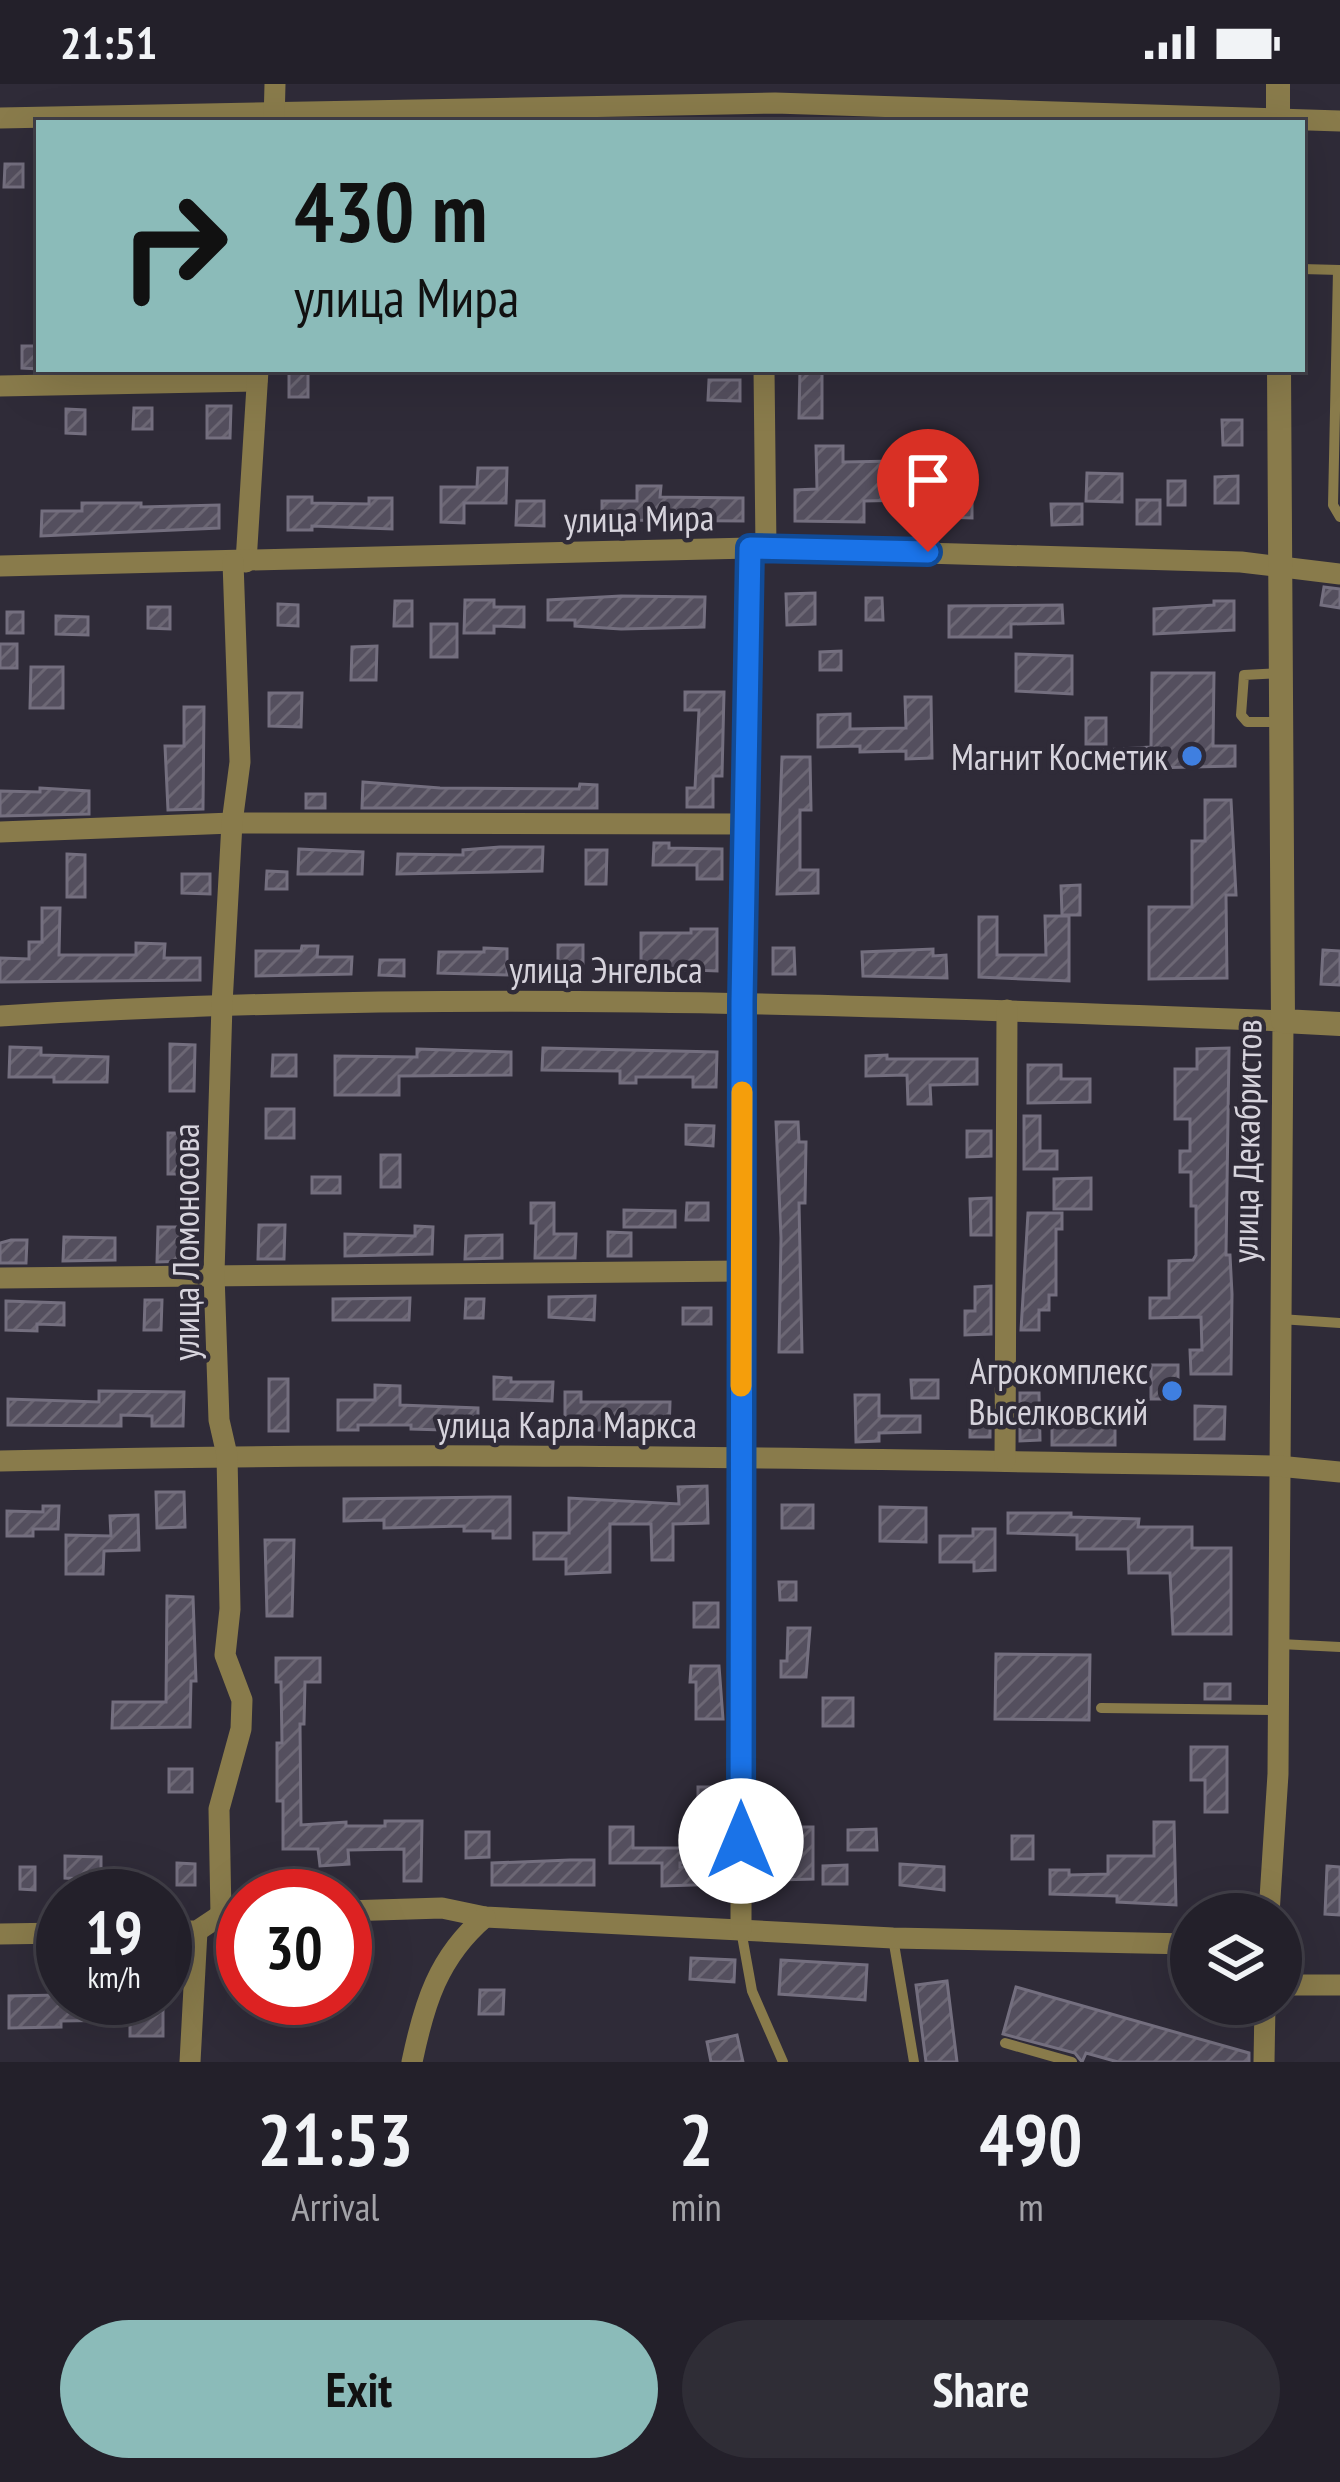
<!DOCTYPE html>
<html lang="en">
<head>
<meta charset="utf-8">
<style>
  body { margin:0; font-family:"PT Sans Narrow",sans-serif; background:#2f2d36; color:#f1f3f6; height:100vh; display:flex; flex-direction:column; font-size:45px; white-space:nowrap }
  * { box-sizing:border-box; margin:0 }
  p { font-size:39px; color:#a3a3a8 }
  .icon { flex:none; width:66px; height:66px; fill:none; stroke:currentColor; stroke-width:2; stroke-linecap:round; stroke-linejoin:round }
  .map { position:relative; height:1978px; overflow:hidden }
  .drawer { display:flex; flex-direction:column; background:#23202a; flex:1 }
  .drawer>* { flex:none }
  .top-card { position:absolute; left:36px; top:36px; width:1269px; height:252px; border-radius:0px; box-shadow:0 12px 48px #0002,0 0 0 3px #403e47; background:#8bbbb9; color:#111; overflow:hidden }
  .fabs { position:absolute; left:1170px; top:1809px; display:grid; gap:24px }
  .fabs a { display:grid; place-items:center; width:132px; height:132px; border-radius:50%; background:#23202a; box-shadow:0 12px 48px #0002,0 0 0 3px #403e47; font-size:60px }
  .speed { position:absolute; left:36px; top:1785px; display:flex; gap:24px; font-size:60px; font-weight:700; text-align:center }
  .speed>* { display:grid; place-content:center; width:156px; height:156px; border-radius:50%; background:#23202a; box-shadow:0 12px 48px #0002,0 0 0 3px #403e47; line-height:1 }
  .speed small { font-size:30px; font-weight:400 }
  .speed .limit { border:18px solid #d22; background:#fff; color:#111 }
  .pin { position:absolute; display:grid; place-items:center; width:102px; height:102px; color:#fff; margin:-123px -51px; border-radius:50% 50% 50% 0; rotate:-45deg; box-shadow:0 0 12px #0007 }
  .pin .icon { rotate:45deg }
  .me { position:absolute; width:132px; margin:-66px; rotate:0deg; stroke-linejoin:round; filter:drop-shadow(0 0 9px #0008) }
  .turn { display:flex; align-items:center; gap:42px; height:252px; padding:0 60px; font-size:54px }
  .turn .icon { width:156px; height:156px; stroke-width:2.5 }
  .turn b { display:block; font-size:84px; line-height:102px }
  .eta { display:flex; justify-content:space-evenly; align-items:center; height:204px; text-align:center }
  .eta b { font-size:72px; font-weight:700; line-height:84px }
  .primary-button { display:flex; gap:24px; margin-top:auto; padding:24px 60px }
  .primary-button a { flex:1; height:138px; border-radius:72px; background:#8bbbb9; color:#111; font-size:48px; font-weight:700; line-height:138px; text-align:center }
  .primary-button a+a { background:#2f2d36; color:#f1f3f6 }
  .status { display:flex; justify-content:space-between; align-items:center; height:84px; padding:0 60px; background:#23202a; direction:ltr }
  .status svg { height:33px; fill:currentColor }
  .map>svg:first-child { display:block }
  .building { fill:url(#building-hatch); stroke:#746f7f; stroke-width:3 }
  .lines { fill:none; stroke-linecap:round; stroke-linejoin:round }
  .service { stroke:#897b4b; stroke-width:10 }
  .minor { stroke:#897b4b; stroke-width:21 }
  .tertiary { stroke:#897b4b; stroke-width:24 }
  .route-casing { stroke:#114b97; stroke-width:30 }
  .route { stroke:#1a73e8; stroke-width:21 }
  .slow { stroke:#f59e0b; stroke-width:21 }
  .shop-dot { fill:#3f7fe0; stroke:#2f2b38; stroke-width:4.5 }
  .labels { text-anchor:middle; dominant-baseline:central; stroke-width:9; stroke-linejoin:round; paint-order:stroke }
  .street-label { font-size:36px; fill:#d6d3dc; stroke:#2f2b38 }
  .poi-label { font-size:36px; fill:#d6d3dc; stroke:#2f2b38; text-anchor:end }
</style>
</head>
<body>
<div class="status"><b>21:51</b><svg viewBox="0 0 49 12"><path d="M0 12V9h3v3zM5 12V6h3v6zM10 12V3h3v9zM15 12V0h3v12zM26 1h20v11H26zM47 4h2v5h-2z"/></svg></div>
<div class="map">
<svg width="1340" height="1978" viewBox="0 0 1340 1978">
  <defs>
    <pattern id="building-hatch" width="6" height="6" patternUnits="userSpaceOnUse" patternTransform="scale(3)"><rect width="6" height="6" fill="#544f5e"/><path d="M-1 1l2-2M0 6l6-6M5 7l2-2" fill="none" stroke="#6c6774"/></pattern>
  </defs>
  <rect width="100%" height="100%" fill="#2f2b38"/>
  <g class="building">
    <path d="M5,80H23V103H4Z"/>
    <path d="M22,262H39V285L22,284Z"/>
    <path d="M800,285H822V334H799Z"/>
    <rect x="289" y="288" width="19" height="25"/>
    <path d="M709,296H740V317L708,316Z"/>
    <path d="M207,322H231L230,354H207Z"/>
    <path d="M134,324H152V345H133Z"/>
    <path d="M66,325L85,326V350L66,349Z"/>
    <path d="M1222,336H1242V361H1223Z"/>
    <path d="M816,362H843V378L897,377V400L934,399V405L972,404V434L912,432V416L864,417V438L795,437V406L817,405Z"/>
    <path d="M478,384H507L506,419H464V439L441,438V403H477Z"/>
    <path d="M1087,389L1122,390V418L1086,417Z"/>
    <path d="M1238,392V419H1215V393Z"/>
    <rect x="1168" y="397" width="17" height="24"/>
    <path d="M637,402H661L660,413L743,414V437L602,436V417H637Z"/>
    <path d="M288,413H312V419L369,420V414H392V445L312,442V446H288Z"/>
    <rect x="1137" y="416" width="23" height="24"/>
    <path d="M517,417H544V442L516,441Z"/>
    <path d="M82,419H141V423L219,421V444L41,452L42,427H82Z"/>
    <path d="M1051,420H1082V440L1052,441Z"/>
    <path d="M1324,503L1340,505V524L1321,521Z"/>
    <path d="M815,509V540L787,541L786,510Z"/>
    <path d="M621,512L705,513L704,543L621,545L575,542V536H548V516Z"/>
    <path d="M866,514H882L883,536H866Z"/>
    <path d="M465,516H494V523H524V543L494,542V549H464Z"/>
    <path d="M395,517H412V542H394Z"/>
    <path d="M1214,517H1234V546L1154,550V525L1214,521Z"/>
    <path d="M278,520L298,521V542L278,541Z"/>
    <path d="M1062,521L1063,539L1011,540V553H949V522Z"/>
    <path d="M148,523H170V545L148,544Z"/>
    <rect x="7" y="528" width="16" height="21"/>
    <path d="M56,532L88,533V551L56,550Z"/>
    <rect x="431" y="540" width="26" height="33"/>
    <rect x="0" y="560" width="17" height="24"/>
    <path d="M377,562L376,596H351L352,563Z"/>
    <path d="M841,567V586H820V568Z"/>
    <path d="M1016,570L1072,572V610L1016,607Z"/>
    <path d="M31,583H63V624H30Z"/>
    <path d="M1152,589H1214L1213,662H1235V682L1106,685L1105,666L1151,663Z"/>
    <path d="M685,608H724L722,692H713V723H687V704H695L699,626H685Z"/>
    <path d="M269,609H302L301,643L269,642Z"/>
    <path d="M905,613H931L932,674L906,675V667L860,668V662L818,663V631L850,630V645L906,644Z"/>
    <path d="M184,623H204L203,725L168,726L165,662H184Z"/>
    <rect x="1086" y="634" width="20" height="26"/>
    <path d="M782,673H810L811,726H800V786H818V809L777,810Z"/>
    <path d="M363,698L440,704L579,705L580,700L597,701V724H362Z"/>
    <path d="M40,704L89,707V730L0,732V707L40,708Z"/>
    <rect x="306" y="710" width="19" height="14"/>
    <path d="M1205,716H1231L1236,811H1226L1227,894L1149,895V823H1192V757H1205Z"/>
    <path d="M654,759H669V764L722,765V795H697V781H653Z"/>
    <path d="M500,763H543L542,787L397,790L398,770L463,771V766Z"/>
    <path d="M299,765L363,768L362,790H298Z"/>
    <path d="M586,766H607L606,800H586Z"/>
    <path d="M67,770L85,771V813H67Z"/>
    <path d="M267,787L287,788V805H266Z"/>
    <path d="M182,790H210V810L182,809Z"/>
    <path d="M1080,801V831H1062L1061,802Z"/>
    <path d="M42,824H60L59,871H136V859L165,860L164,874H200V896L0,898V874L29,875V858H42Z"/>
    <path d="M1045,832H1069V897L979,893V833H997V871H1046Z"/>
    <path d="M691,845H717V887L641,884V849H691Z"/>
    <rect x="558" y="861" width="25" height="29"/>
    <path d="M302,862H318L317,873H352L351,890L256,892V867H301Z"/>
    <path d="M484,864L507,865V891L438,889L439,868H484Z"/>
    <path d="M773,864H794L795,890H773Z"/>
    <path d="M933,865V872L946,871L947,894L863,892L862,868Z"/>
    <path d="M1323,866L1340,867V901L1321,900Z"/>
    <path d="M380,876H404V892L379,891Z"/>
    <path d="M170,960L195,961L194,1007H170Z"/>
    <path d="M10,963L41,964V971L108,973L107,998H54V993H9Z"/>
    <path d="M543,964L717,968L716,1003H693V993H636V999H620V987L542,986Z"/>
    <path d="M1229,964L1226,1171H1230L1232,1210L1231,1290H1191L1190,1266H1202L1201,1233L1150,1234V1214H1169V1177L1193,1176L1196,1171V1122H1191V1088H1180V1067H1190V1035H1175V985H1197V965Z"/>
    <path d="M417,965L511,968V991L399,992V1011H335V972L417,973Z"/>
    <path d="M273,971H296V992H272Z"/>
    <path d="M887,971V975H977V1000L930,1001L931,1020H908L907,991L866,992V972Z"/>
    <path d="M1028,981H1061V995H1090V1018L1028,1019Z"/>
    <rect x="266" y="1025" width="28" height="29"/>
    <path d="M1024,1032H1040V1067H1057V1085H1024Z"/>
    <path d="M776,1038H798L799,1058H806L805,1119H799L802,1268H779L781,1154Z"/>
    <path d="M686,1041L714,1042L713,1062L686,1060Z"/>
    <path d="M967,1047H991V1072L967,1073Z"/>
    <rect x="168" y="1049" width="19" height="41"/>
    <rect x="381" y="1071" width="19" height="32"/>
    <rect x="312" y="1093" width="28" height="16"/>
    <path d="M1091,1094V1125H1054V1095Z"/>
    <path d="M991,1114V1151H971L970,1115Z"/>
    <path d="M531,1119H554V1150H576L575,1174H535L536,1139H531Z"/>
    <path d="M687,1119H708V1136H686Z"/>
    <path d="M624,1126L675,1127V1143H624Z"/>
    <path d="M1028,1129H1062V1145H1056V1211H1049V1226H1039V1246H1021Z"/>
    <path d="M259,1141H285L284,1175H258Z"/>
    <path d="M415,1142L433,1143L432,1170L345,1172V1150L415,1152Z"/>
    <path d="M158,1143H189V1177L157,1178Z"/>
    <path d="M608,1148L631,1149V1172H608Z"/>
    <path d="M502,1151V1174L465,1175L466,1152Z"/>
    <path d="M64,1153L115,1154V1176L63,1177Z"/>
    <path d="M11,1156H27L26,1179H0V1159Z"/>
    <path d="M991,1202V1250L965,1251V1227H975V1203Z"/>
    <path d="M595,1212L594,1236L549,1233V1213Z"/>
    <path d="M410,1214L409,1236H333V1215Z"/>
    <path d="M466,1215H484L483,1234H465Z"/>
    <path d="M145,1216H162L161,1246H144Z"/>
    <path d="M6,1217L64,1219V1241L37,1240V1247L6,1246Z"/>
    <rect x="683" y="1224" width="28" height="16"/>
    <rect x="1151" y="1281" width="27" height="34"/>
    <path d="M494,1293L511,1294V1298H553L552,1317L494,1315Z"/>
    <rect x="269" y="1295" width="19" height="52"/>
    <path d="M911,1296H938V1314H912Z"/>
    <path d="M375,1301L400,1302V1321L478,1324V1347L411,1345V1341H358V1346H338V1316H375Z"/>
    <path d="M99,1307L184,1308L183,1342H152V1332L121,1331V1342L8,1341V1315L99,1318Z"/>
    <path d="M565,1308H581V1318H670L669,1346H565Z"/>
    <path d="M1020,1309H1039L1040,1356L1020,1357Z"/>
    <path d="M855,1311H879V1332H920V1348L879,1349V1357L856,1358Z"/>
    <path d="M1071,1322H1087V1338H1115V1361H1052V1342H1071Z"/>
    <path d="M1195,1322L1225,1323L1224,1355H1195Z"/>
    <rect x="970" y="1327" width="20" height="26"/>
    <path d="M707,1402L708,1439L673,1440V1476H652L651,1440H610V1488L566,1490V1475H534V1449H569V1414L679,1420L678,1403Z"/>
    <path d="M156,1408H184L185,1443L157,1444Z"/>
    <path d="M493,1413H510V1454H493V1447H464V1442L384,1444V1436L344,1437V1415Z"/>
    <rect x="782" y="1421" width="31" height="23"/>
    <path d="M43,1422H59L58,1445H33V1452H7V1427L43,1428Z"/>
    <path d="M880,1423L926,1424V1458L880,1457Z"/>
    <path d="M1008,1429H1071V1433L1139,1435L1138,1443H1192V1464H1231V1550H1173L1170,1489H1129L1128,1465H1077V1451L1008,1449Z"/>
    <path d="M138,1431L139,1466L104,1467L103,1490H66V1451L111,1452L110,1432Z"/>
    <path d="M973,1445H995V1486L974,1487V1478H940V1452H973Z"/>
    <path d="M265,1456H294L292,1532H267Z"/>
    <path d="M779,1498H796V1516H780Z"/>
    <path d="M167,1512L193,1513L196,1597H191L190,1643L112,1644L113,1618H166Z"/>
    <rect x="694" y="1519" width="24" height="24"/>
    <path d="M788,1544H810L806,1593H781V1577H787Z"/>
    <path d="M996,1570L1090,1571L1089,1636L995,1635Z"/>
    <path d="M276,1574H320V1598H305L304,1640H300L301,1741L346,1738V1742H385V1737H422L421,1797H404V1765L348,1766L349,1780L320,1782L318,1765H283V1717H277V1659H282L281,1598H276Z"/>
    <path d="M691,1582H719L723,1635H696V1598H690Z"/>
    <rect x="1205" y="1600" width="25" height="15"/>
    <rect x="823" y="1614" width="30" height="28"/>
    <path d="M1191,1663H1227V1728H1205V1696H1191Z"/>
    <rect x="169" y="1685" width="23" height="23"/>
    <rect x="698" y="1703" width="23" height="15"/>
    <path d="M1154,1738H1174L1176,1821L1117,1818V1812L1050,1810V1786H1069V1791L1108,1790V1772H1154Z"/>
    <path d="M610,1743H633V1764H700V1779H680V1783L726,1782V1800L662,1802V1779H610Z"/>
    <path d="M782,1743H813V1795L778,1796V1777H783Z"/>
    <path d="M876,1745L877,1766H848V1746Z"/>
    <path d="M466,1748H489V1773L466,1774Z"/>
    <rect x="1012" y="1752" width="21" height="23"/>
    <path d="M65,1772L101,1773V1805H84V1795L65,1794Z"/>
    <path d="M570,1776H594V1801H492V1779Z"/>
    <path d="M177,1779L195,1780V1801H177Z"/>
    <path d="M900,1780L944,1783V1806L900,1801Z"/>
    <path d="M847,1781V1800H823V1782Z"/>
    <path d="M1327,1782L1340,1783V1831L1325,1830Z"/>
    <path d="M20,1783H35V1806L20,1805Z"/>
    <path d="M691,1874L735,1876L734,1898L690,1895Z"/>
    <path d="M781,1876L867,1881L865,1916L779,1910Z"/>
    <path d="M947,1897L957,1978H926L916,1901Z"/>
    <path d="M1016,1903L1249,1969V1978H1118L1086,1969L1082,1978L1075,1969L1003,1950Z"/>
    <path d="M480,1906H504L503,1930H479Z"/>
    <path d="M61,1911L163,1915V1952H130V1936L61,1937V1943L9,1944V1912Z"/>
    <path d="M737,1951L743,1978H711L707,1958Z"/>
  </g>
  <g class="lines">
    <g class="service">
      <path d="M1302,185L1340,186"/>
      <path d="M1338,186L1333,421L1340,433"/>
      <path d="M1281,589L1244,591L1241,631L1247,638H1281"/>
      <path d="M1280,1235L1340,1239"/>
      <path d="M1280,1560L1340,1563"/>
      <path d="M1101,1624L1279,1626"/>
      <path d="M741,1846L752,1907L783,1978"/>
      <path d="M893,1854L914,1978"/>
      <path d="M1005,1959L1072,1978"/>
    </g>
    <g class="minor">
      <path d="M0,34L775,19L1340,37"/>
      <path d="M274,39L275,0"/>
      <path d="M764,285L766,465"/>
      <path d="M0,302L257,297"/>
      <path d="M246,478L258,286"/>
      <path d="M0,482L750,464L1241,478L1340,490"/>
      <path d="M0,748L232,739L745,740"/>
      <path d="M0,932C427,905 856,920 1283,937L1278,1690L1269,1830"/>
      <path d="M0,1194L742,1187"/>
      <path d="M0,1377C426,1366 852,1375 1278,1382L1340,1388"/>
      <path d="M1005,1377L1007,926"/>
      <path d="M345,1827L442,1824L485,1833L893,1854L1191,1860"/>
      <path d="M221,1831L219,1725L241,1645L242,1616L225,1571L230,1525L227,1371L219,1336L214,1190L222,920L232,739L240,678L233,478"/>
      <path d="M741,1846L742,917L750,464"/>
      <path d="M165,1847H197L221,1831L243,1830"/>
      <path d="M0,1850L63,1849"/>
      <path d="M1281,1901H1340"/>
      <path d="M190,1978L197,1847"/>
      <path d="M412,1978C424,1920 438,1873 485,1833"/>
      <path d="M1264,1978L1265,1920"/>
    </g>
    <g class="tertiary">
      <path d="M1278,0V39"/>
      <path d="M1279,285L1283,937L1340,940"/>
    </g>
  </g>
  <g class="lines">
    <defs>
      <path id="route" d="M741,1757L742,917L750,464L928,468"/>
    </defs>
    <use href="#route" class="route-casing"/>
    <use href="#route" class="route"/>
    <path class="slow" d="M741,1302L742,1008"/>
  </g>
  <g class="shop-dot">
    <circle cx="1192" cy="672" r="12"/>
    <circle cx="1172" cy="1307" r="12"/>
  </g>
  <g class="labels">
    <g class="street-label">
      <text transform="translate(639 434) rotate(-1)">улица Мира</text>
      <text x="606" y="885">улица Энгельса</text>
      <text transform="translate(1246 1057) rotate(-89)">улица Декабристов</text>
      <text transform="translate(185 1158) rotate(-90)">улица Ломоносова</text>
      <text x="567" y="1340">улица Карла Маркса</text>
    </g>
    <g class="poi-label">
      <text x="1168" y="672">Магнит Косметик</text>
      <text x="1148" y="1286">Агрокомплекс<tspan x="1148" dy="41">Выселковский</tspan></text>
    </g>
  </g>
</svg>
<div class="fabs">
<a><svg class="icon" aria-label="layers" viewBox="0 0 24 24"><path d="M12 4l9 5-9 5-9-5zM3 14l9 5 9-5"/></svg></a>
</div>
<div class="speed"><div>19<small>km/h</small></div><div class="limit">30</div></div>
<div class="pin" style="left:928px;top:468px;background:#d93025"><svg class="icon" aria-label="arrive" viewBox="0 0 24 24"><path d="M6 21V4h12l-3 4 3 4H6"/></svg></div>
<svg class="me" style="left:741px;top:1757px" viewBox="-20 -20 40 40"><circle r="19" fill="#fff"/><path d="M0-13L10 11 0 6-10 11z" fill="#1a73e8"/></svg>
<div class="top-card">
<div class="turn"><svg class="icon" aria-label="right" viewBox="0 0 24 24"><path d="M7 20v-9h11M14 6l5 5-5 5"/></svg><div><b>430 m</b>улица Мира</div></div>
</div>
</div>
<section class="drawer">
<div class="eta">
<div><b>21:53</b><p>Arrival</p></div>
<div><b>2</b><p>min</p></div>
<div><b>490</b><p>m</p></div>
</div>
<div class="primary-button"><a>Exit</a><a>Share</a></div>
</section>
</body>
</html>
